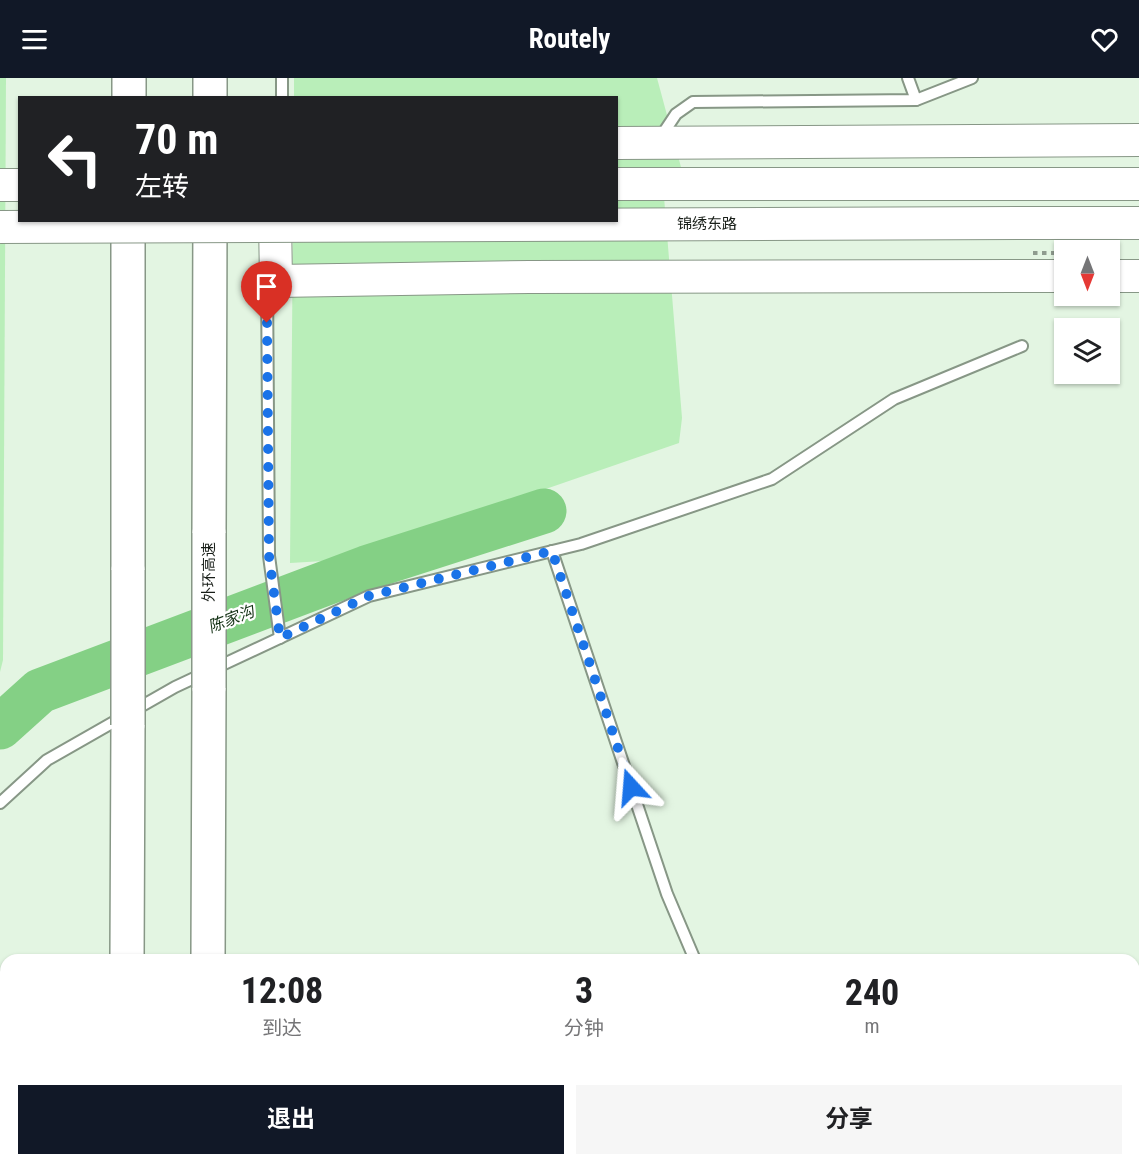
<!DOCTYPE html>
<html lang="zh">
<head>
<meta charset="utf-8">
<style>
  body { margin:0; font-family:"Roboto Condensed","Noto Sans SC",sans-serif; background:#f6f6f6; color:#202124; height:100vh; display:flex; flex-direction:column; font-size:22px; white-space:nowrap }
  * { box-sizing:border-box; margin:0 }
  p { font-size:20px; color:#757577 }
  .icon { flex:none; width:33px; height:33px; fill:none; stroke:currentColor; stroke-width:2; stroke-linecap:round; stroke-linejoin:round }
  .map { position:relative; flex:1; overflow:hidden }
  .details { position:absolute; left:0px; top:876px; width:1140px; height:212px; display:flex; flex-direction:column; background:#fff; border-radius:18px 18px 0 0; box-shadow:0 2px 4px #0004 }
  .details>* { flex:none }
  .guide { position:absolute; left:18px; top:18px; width:600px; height:126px; border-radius:0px; box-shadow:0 2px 4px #0004; background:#202124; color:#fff; overflow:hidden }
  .needle { width:39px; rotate:180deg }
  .tools { position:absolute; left:1054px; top:162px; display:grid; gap:12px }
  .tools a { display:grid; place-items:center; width:66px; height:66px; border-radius:0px; background:#fff; box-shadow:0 2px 4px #0004; font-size:30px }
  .pin { position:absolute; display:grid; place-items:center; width:51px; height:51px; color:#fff; margin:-62px -26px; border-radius:50% 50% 50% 0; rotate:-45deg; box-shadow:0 0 6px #0007 }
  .pin .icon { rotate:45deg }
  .me { position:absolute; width:66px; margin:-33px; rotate:341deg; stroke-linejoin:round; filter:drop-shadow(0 0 4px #0008) }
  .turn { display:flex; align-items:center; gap:21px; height:126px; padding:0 18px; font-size:27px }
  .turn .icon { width:78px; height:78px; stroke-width:2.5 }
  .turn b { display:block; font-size:42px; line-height:51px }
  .eta { display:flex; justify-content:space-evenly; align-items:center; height:102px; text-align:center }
  .eta b { font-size:36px; font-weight:700; line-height:42px }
  .action { display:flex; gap:12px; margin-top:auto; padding:12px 18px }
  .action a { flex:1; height:69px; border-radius:0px; background:#111827; color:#fff; font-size:24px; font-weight:700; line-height:69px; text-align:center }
  .action a+a { background:#f6f6f6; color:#202124 }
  header { display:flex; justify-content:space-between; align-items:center; height:78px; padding:0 18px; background:#111827; color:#fff; font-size:27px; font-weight:700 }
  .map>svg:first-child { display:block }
  .green { fill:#b9eeb9 }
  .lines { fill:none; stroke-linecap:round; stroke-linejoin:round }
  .river { stroke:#84d085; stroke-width:45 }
  .lane-casing { stroke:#879786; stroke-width:14 }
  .secondary-casing { stroke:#879786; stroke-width:34 }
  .highway-casing { stroke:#879786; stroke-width:36 }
  .lane { stroke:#fff; stroke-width:10 }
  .secondary { stroke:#fff; stroke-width:32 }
  .highway { stroke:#fff; stroke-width:33 }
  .secondary-bridge-casing { stroke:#879786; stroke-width:34; stroke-linecap:butt }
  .highway-bridge-casing { stroke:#879786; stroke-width:36; stroke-linecap:butt }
  .path-bridge { stroke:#8e9b8e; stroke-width:4; stroke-dasharray:4.5 4.5; stroke-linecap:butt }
  .secondary-bridge { stroke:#fff; stroke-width:32 }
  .highway-bridge { stroke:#fff; stroke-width:33 }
  .route { stroke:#1a73e8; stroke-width:10; stroke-dasharray:0 18 }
  .labels { text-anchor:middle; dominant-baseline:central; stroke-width:4.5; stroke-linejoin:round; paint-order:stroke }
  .street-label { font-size:15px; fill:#181e18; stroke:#fff }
  .water-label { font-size:16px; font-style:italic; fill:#133114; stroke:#fff }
</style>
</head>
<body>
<header><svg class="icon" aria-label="menu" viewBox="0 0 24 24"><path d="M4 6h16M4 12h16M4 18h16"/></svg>Routely<svg class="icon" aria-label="heart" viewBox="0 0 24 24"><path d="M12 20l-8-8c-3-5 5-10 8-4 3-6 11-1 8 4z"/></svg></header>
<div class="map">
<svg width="1139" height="1087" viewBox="0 0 1139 1087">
  <rect width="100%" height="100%" fill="#e3f5e2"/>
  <g class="green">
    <path d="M0,0H6L3,582L0,594Z"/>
    <path d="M294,0H657L685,104L664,119L682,340L679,365L479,434L324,483L290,485L293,143L616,142V20L294,19Z"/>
  </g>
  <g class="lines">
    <path class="river" d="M0,649L40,613L366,490L544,433"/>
    <defs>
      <g id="lane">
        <path d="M908,0L916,22"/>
        <path d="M282,20V0"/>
        <path d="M660,60L676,36L693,24L916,22L972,0"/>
        <path d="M267,201L269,478L280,560"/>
        <path d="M552,473L667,816L695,882"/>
        <path d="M0,725L47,682L175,609L369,518L581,466L772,401L894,321L1022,268"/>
        <path d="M779,1082L781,1087"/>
      </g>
      <g id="secondary">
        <path d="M616,65L1139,62"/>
        <path d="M616,106H1139"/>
        <path d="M0,107H20"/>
        <path d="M275,142L276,203L529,199L1065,198"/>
        <path d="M1034,145H1139"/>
        <path d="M1110,198H1139"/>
      </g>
      <g id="highway">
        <path d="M129,20V0"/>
        <path d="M210,20V0"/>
        <path d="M209,455L210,142"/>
        <path d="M128,492V142"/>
        <path d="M127,882L128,647"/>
        <path d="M208,882L209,610"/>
        <path d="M127,1087V1082"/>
        <path d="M208,1087V1082"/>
      </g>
    </defs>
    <use href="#lane" class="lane-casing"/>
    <use href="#secondary" class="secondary-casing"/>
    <use href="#highway" class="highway-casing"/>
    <use href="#lane" class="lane"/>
    <use href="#secondary" class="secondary"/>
    <use href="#highway" class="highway"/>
    <defs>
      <path id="secondary-bridge" d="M0,149L1034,145"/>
      <g id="highway-bridge">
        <path d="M209,610V455"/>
        <path d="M128,647V492"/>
      </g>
    </defs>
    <use href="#secondary-bridge" class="secondary-bridge-casing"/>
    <use href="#highway-bridge" class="highway-bridge-casing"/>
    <path class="path-bridge" d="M1033,175H1065"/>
    <use href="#secondary-bridge" class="secondary-bridge"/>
    <use href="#highway-bridge" class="highway-bridge"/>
  </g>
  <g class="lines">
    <path class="route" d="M267,245L269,478L280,560L369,518L552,473L631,709"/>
  </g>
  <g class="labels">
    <g class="street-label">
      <text x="707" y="146">锦绣东路</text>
      <text transform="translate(209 494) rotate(-90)">外环高速</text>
    </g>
    <g class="water-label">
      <text transform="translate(231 541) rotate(-21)">陈家沟</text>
    </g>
  </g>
</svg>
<div class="tools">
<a><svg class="needle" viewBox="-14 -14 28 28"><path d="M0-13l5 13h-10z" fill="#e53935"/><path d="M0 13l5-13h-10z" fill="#757577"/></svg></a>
<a><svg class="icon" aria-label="layers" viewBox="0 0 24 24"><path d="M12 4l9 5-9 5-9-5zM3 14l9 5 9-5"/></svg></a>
</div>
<div class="pin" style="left:267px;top:245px;background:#d93025"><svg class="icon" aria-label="arrive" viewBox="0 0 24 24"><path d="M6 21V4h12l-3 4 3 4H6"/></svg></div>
<svg class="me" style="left:631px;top:709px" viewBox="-20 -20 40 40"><path d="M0-17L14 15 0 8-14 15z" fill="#1a73e8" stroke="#fff" stroke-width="4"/></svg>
<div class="guide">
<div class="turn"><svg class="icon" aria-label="left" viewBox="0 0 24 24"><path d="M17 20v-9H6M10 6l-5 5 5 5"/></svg><div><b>70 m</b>左转</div></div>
</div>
<section class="details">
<div class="eta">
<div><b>12:08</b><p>到达</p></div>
<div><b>3</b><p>分钟</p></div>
<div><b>240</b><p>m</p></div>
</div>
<div class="action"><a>退出</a><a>分享</a></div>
</section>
</div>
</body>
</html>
